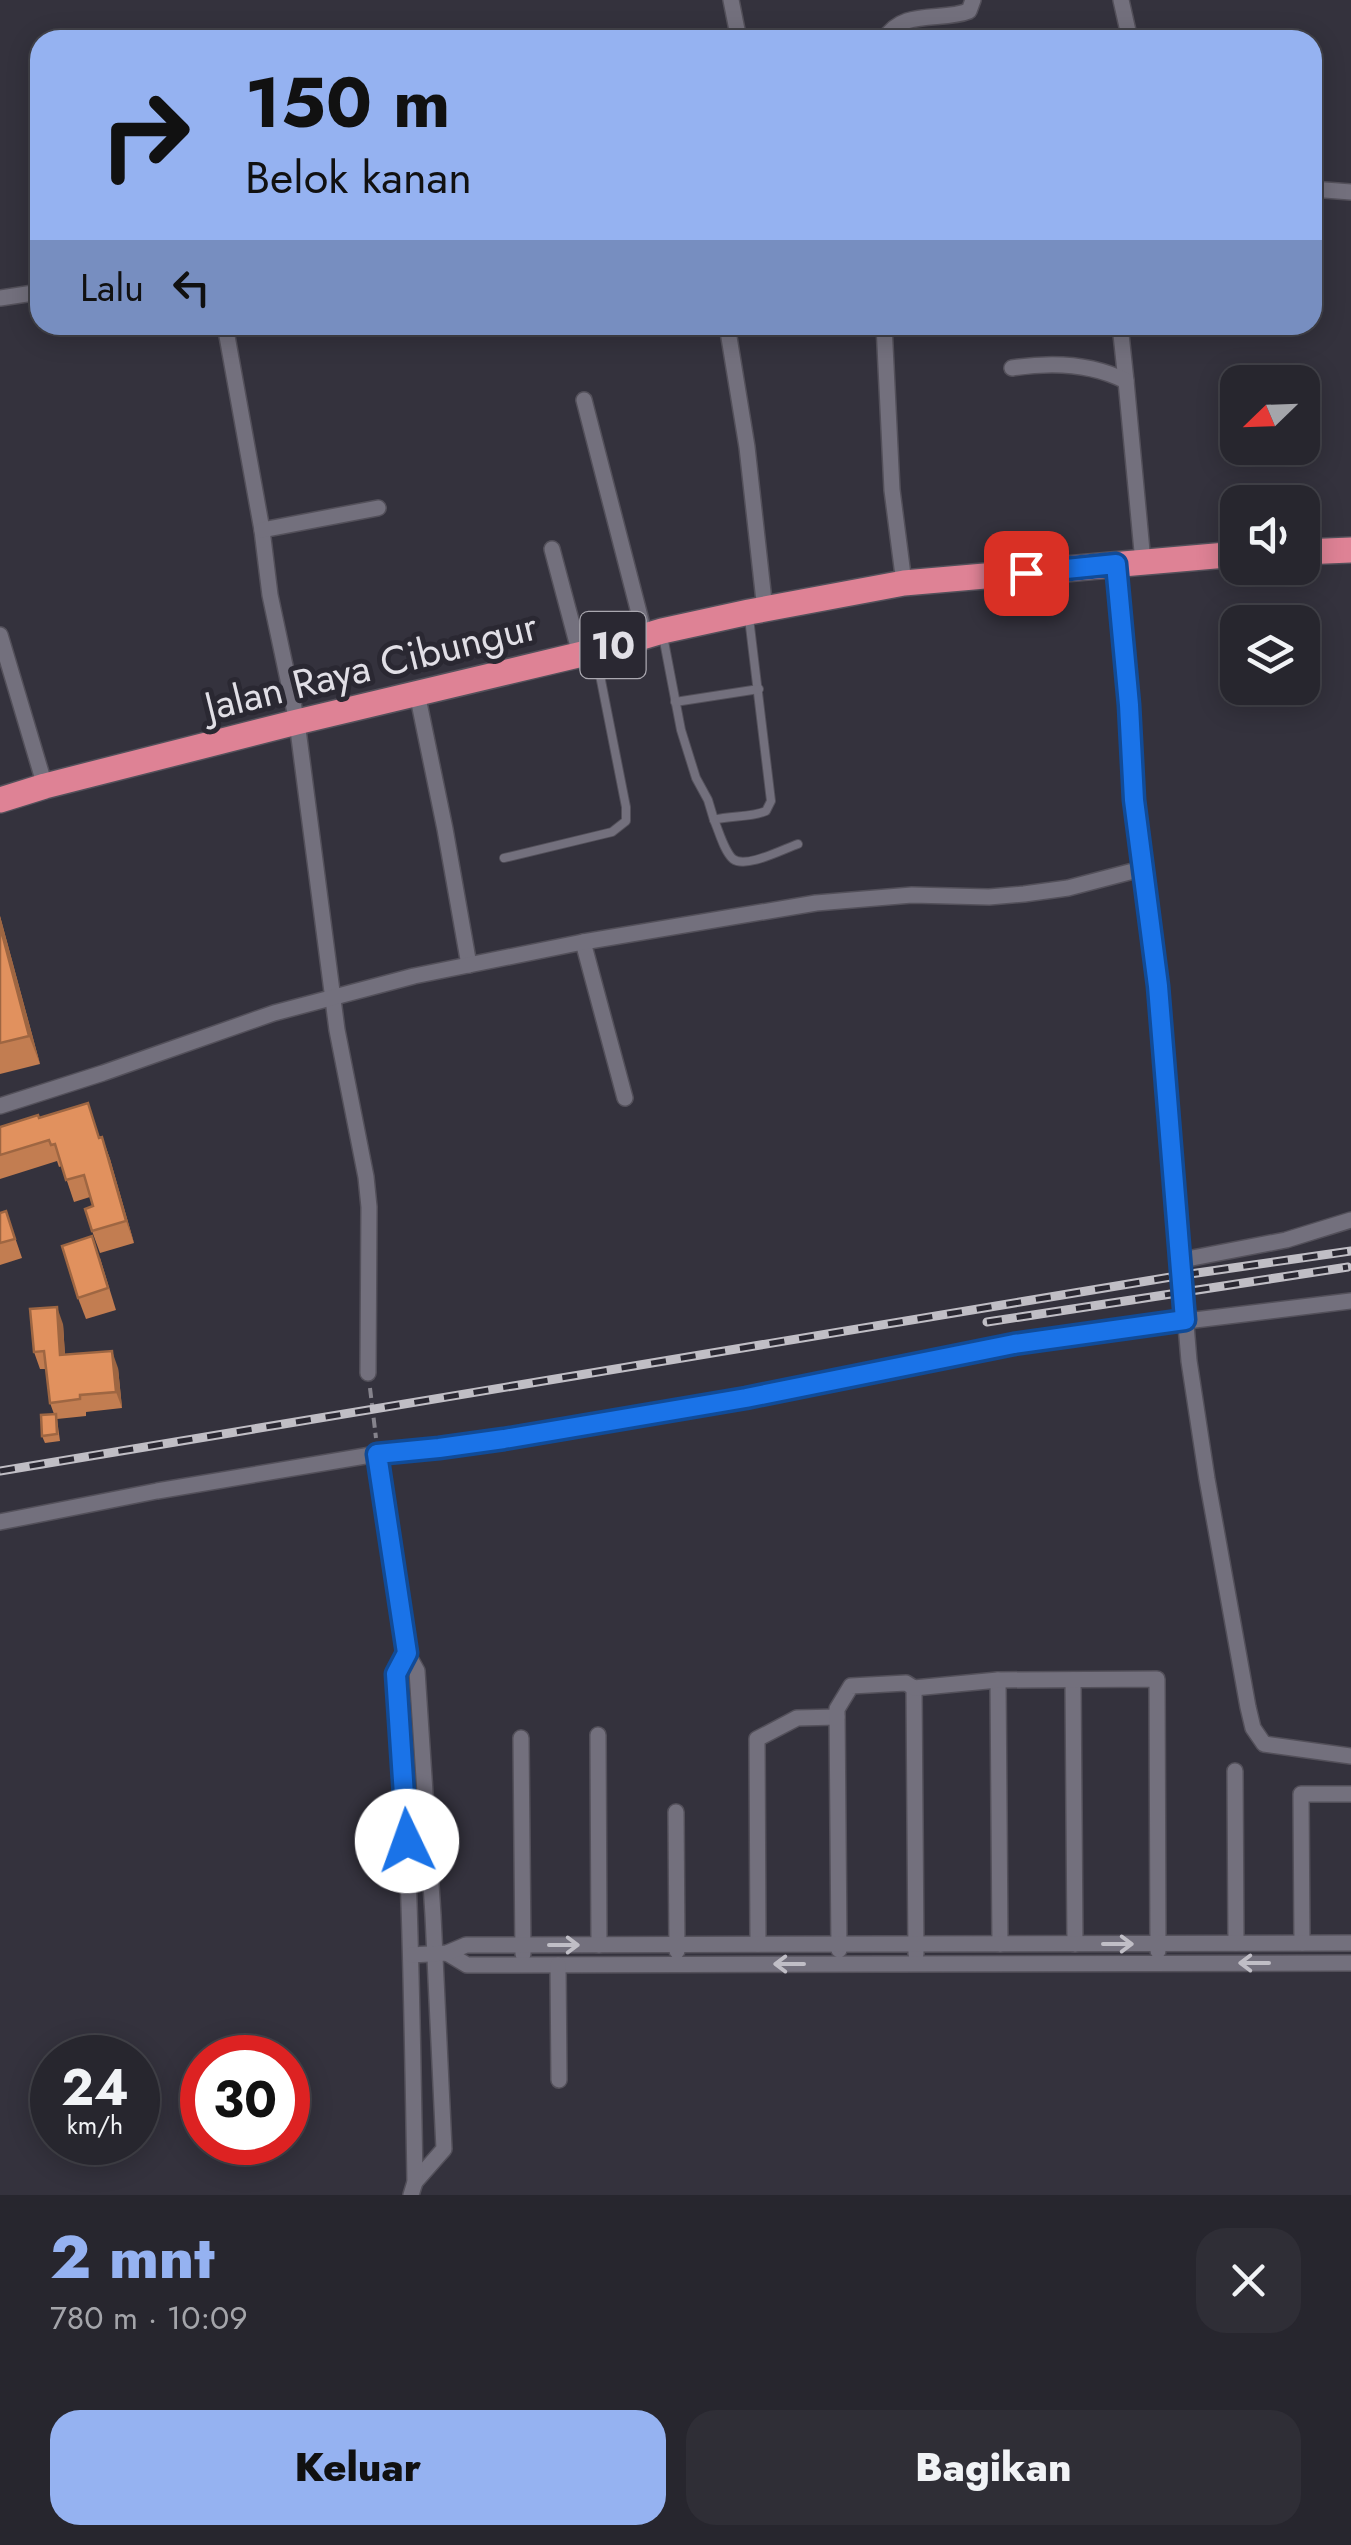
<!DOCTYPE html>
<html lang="id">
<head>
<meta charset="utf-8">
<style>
  body { margin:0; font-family:Jost,sans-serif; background:#2f2e36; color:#f1f3f6; height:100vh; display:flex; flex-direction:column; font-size:38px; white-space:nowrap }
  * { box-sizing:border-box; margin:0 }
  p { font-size:32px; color:#a4a5aa }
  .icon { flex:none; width:55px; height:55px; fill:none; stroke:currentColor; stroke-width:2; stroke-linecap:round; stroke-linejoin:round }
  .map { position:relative; height:2195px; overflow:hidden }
  .details { display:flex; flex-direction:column; background:#27262e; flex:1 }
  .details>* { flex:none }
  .hud { position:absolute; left:30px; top:30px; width:1292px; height:305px; border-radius:30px; box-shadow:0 5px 25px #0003,0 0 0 2px #43434a; background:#95b2f1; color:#111; overflow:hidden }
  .needle { width:65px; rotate:247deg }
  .buttons { position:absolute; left:1220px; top:365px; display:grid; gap:20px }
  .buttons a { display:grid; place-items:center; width:100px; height:100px; border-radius:20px; background:#27262e; box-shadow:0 5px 25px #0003,0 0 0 2px #43434a; font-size:50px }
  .speed { position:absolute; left:30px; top:2035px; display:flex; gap:20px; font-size:50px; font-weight:700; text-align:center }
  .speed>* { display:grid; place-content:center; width:130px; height:130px; border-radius:50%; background:#27262e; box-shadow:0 5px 25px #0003,0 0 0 2px #43434a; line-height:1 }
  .speed small { font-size:25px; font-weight:400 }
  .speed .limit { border:15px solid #d22; background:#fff; color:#111 }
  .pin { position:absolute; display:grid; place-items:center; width:85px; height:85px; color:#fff; margin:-42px; border-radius:20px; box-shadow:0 5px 15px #0006 }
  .me { position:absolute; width:110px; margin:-55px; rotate:357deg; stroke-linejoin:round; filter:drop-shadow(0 0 8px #0008) }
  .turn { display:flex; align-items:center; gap:35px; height:210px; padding:0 50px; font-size:45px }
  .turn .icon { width:130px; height:130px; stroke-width:2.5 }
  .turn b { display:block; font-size:70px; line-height:85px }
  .then { display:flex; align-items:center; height:95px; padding:0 50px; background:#0003; gap:20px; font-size:38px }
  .round { display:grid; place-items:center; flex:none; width:105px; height:105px; border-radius:30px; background:#2f2e36 }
  .headline { display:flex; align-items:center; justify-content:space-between; height:170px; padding:0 50px }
  h1 { font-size:60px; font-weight:800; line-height:75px; color:#95b2f1 }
  .primary-button { display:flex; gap:20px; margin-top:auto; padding:20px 50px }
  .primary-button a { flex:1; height:115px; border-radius:30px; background:#95b2f1; color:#111; font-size:40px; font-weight:800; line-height:115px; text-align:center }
  .primary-button a+a { background:#2f2e36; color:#f1f3f6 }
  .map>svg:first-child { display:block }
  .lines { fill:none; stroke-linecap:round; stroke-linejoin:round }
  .service-casing { stroke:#53505a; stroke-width:10 }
  .minor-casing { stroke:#53505a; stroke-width:18 }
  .trunk-casing { stroke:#53505a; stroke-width:28 }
  .path { stroke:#85838c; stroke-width:4; stroke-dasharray:10 5; stroke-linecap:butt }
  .service { stroke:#73707d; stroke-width:8 }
  .minor { stroke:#73707d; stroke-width:15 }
  .trunk { stroke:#de8295; stroke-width:25 }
  .rail-casing { stroke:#c0bec5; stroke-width:9 }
  .rail { stroke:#2a2832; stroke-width:5; stroke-dasharray:15; stroke-linecap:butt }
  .wall { fill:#c27d51 }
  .shaded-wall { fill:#9e6642 }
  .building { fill:#e1915e; stroke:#9e6642; stroke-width:2.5 }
  .oneway { stroke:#c0bec6 }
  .route-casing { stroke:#114b97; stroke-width:25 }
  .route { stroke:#1a73e8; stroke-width:18 }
  .labels { text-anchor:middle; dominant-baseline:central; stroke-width:10; stroke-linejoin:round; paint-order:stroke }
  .shield { fill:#2a2832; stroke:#aaa8b0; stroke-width:2.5 }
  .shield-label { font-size:38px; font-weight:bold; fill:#e1dfe6 }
  .street-label { font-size:40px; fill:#e1dfe6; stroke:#2a2832 }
</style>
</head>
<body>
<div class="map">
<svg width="1351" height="2195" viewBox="0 0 1351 2195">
  <rect width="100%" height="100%" fill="#34323d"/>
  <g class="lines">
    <defs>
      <g id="service">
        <path d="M663,636L681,730L696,778L708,800L714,820C731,815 750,818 766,811L771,801L749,618"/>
        <path d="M675,702L759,689"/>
        <path d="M714,820C719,831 724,851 733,859C746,869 783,849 798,844"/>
        <path d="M504,858L612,832L626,821V807L596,655"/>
      </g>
      <g id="minor">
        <path d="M731,0L739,40"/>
        <path d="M1121,0L1130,40"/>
        <path d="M884,40C902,8 941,22 969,11L973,0"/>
        <path d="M1312,189L1351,192"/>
        <path d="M0,298L40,292"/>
        <path d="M225,325L262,530L270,595L297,722L337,1030L366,1177L369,1207L368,1373"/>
        <path d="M727,325L747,447L765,610"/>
        <path d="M884,325L892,490L904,583"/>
        <path d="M1120,325L1126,381"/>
        <path d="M1012,368C1050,362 1091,363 1126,381L1143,562"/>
        <path d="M584,400L645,636"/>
        <path d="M262,530L378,508"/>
        <path d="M552,549L580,654"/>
        <path d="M1117,565L1129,705L1134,799L1158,985L1189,1361L1207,1479L1248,1707L1253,1728L1264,1744L1351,1756"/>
        <path d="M0,635L45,786"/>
        <path d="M417,693L445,829L469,965"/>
        <path d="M583,942L625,1098"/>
        <path d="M0,1106L103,1073L274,1013L414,976L583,942L816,903L912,895L989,897L1024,894L1068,888L1141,869"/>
        <path d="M1182,1260L1286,1240L1351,1220"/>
        <path d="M377,1454L407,1653L417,1671L433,1915L444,2149L415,2182"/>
        <path d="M0,1522L157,1491L377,1454L439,1448L503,1439L746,1398L1046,1338L1351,1301"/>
        <path d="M407,1653L397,1674C410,1843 412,2012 415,2182L411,2195"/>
        <path d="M998,1680L1000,1944"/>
        <path d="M1073,1680L1075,1944"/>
        <path d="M914,1688L916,1954"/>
        <path d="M598,1735L599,1945"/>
        <path d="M521,1738L523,1954"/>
        <path d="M1235,1771L1236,1943"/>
        <path d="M676,1812L677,1951"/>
        <path d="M1302,1943L1301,1794H1351"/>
        <path d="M758,1944L757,1739L797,1718L837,1717"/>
        <path d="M839,1950L837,1709L851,1686L906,1683L914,1688L998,1680L1157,1679L1158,1951"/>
        <path d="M447,1953L467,1965L1351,1963"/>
        <path d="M411,1955L447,1953L466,1945L1351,1943"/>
        <path d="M558,1965L559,2080"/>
      </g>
      <g id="trunk">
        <path d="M1302,552L1351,550"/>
        <path d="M0,800L45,786L297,722L595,651L662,631L749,612L904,583L1238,554"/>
      </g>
    </defs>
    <use href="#service" class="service-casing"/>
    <use href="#minor" class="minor-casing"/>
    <use href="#trunk" class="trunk-casing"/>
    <path class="path" d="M370,1388L376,1438"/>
    <use href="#service" class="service"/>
    <use href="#minor" class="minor"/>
    <use href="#trunk" class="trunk"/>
    <defs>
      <g id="rail">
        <path d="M987,1322L1348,1267"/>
        <path d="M0,1471L1183,1275L1351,1251"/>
      </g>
    </defs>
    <use href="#rail" class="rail-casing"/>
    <use href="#rail" class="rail"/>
  </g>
  <g class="wall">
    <path d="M0,916L40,1064L0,1074Z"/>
    <path d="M39,1118L102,1137L110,1159L134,1243L100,1253L92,1231L93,1206L90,1197L74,1202L62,1166L59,1167L57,1161L0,1179V1127Z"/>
    <path d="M6,1211L22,1258L0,1265V1213Z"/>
    <path d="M100,1258L116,1310L86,1319L78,1298Z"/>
    <path d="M63,1324L65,1355L118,1368L122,1408L86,1412V1416L57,1419L60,1441L45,1443L42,1436L54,1414L50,1403L46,1369H40L34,1352Z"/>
  </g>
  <g class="shaded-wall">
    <path d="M0,916L40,1064L29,1036L0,926Z"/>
    <path d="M102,1137L110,1159L134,1243L126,1221Z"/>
    <path d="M57,1307L63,1324L66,1372L60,1355Z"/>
    <path d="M112,1351L118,1368L122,1408L116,1392Z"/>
  </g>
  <g class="building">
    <path d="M0,926L29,1036L0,1043Z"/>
    <path d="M88,1103L99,1138L102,1137L126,1221L92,1231L85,1209L93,1206L84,1175L66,1180L55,1144L51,1145L49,1140L0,1155V1127L38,1115L39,1118Z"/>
    <path d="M6,1211L15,1239L0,1243V1213Z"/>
    <path d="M92,1236L108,1288L78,1298L62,1246Z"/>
    <path d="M57,1307L60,1355L112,1351L116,1392L80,1395V1399L50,1403L44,1351L34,1352L30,1309Z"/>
    <path d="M56,1414L57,1434L42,1436L41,1415Z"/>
  </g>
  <defs><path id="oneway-shaft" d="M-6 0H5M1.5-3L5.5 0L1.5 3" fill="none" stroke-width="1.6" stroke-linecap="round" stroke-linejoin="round" transform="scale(2.5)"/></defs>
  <g class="oneway">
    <use href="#oneway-shaft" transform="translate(1118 1944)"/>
    <use href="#oneway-shaft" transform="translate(564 1945)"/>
    <use href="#oneway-shaft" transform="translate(1254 1963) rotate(180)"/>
    <use href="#oneway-shaft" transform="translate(789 1964) rotate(180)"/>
  </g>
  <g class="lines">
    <defs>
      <path id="route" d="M407,1841L396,1674L407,1653L377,1454L439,1448L504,1439L746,1398L1014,1344L1185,1320L1158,986L1134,800L1129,705L1116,564L1026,573"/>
    </defs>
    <use href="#route" class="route-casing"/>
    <use href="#route" class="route"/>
  </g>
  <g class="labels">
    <rect class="shield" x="580.5" y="612" width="65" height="66" rx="8"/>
    <g class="shield-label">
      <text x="613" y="645">10</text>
    </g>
    <g class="street-label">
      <text transform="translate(371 666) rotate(-14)">Jalan Raya Cibungur</text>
    </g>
  </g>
</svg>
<div class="buttons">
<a><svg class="needle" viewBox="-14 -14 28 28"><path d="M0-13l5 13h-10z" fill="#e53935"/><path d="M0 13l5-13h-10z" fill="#a4a5aa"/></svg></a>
<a><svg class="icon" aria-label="sound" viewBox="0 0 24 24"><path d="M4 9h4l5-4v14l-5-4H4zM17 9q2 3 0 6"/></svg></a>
<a><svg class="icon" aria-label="layers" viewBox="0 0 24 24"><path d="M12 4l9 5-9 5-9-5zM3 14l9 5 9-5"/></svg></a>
</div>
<div class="speed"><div>24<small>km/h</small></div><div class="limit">30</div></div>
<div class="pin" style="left:1026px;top:573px;background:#d93025"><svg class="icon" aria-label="arrive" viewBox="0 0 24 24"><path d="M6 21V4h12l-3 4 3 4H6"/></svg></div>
<svg class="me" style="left:407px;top:1841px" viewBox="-20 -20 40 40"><circle r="19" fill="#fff"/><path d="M0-13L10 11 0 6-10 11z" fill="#1a73e8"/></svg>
<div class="hud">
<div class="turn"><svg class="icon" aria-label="right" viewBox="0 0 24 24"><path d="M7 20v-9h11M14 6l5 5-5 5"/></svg><div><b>150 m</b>Belok kanan</div></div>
<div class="then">Lalu<svg class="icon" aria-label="left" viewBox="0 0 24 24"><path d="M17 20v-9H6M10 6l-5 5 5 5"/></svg></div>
</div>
</div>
<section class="details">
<div class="headline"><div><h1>2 mnt</h1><p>780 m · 10:09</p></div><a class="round"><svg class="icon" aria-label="close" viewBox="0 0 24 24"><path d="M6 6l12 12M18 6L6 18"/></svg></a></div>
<div class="primary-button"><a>Keluar</a><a>Bagikan</a></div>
</section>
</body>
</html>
